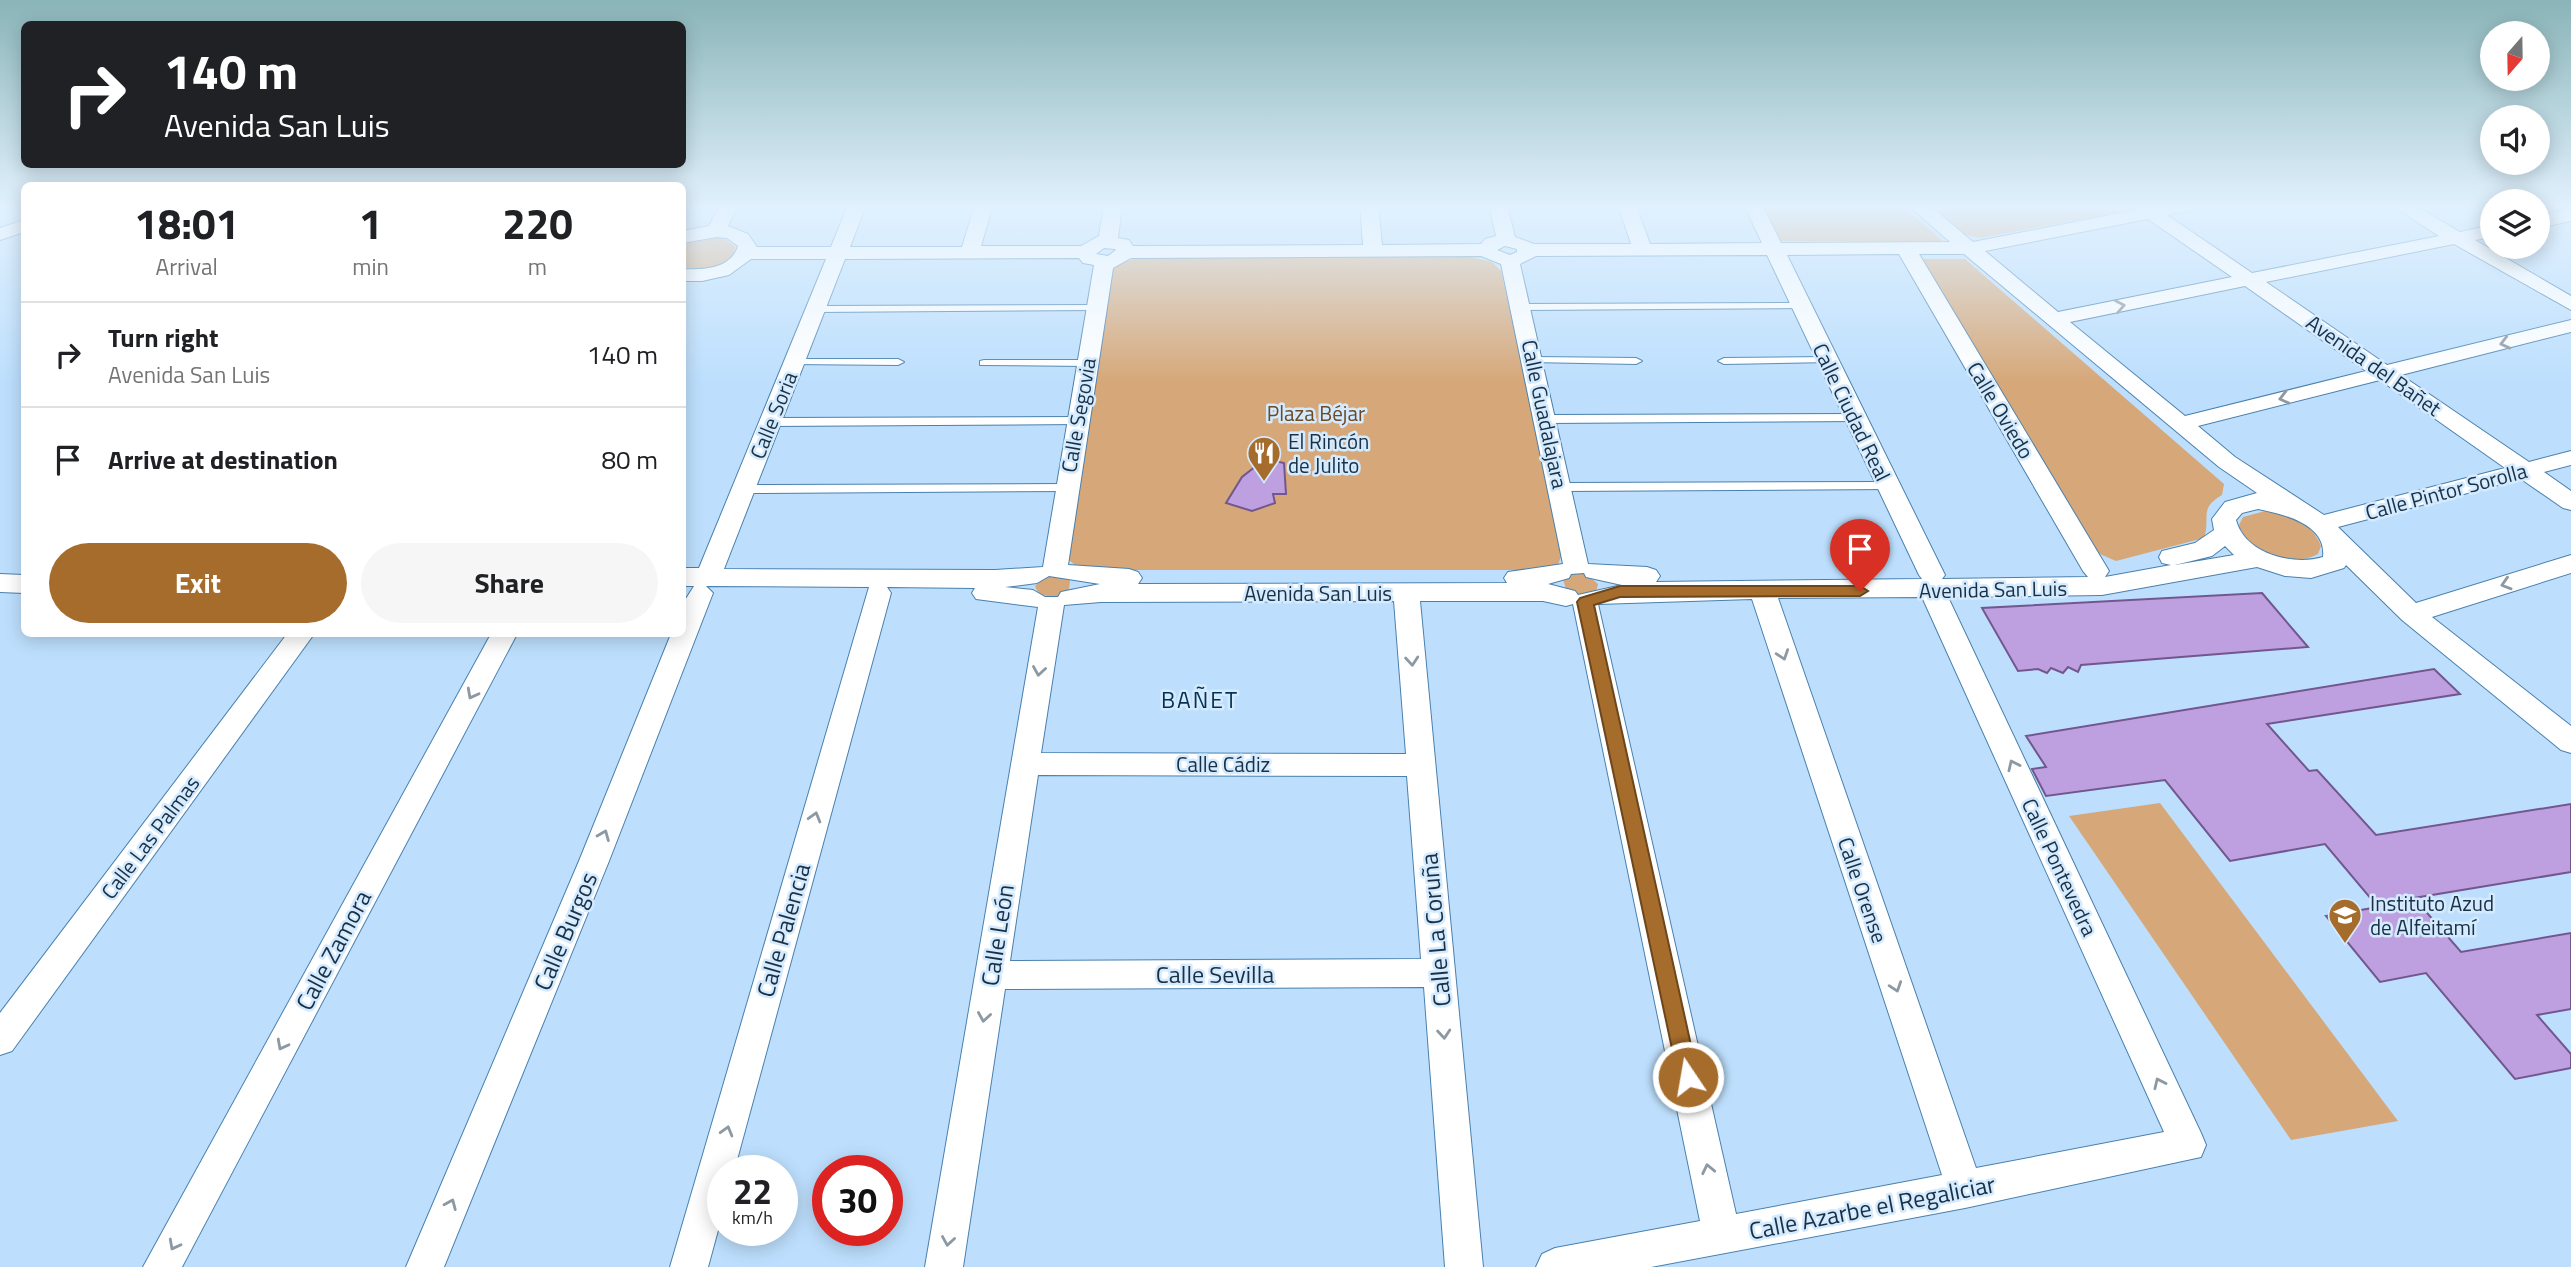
<!DOCTYPE html>
<html lang="en">
<head>
<meta charset="utf-8">
<style>
  body { margin:0; font-family:"Titillium Web",sans-serif; background:#f6f6f6; color:#202124; height:100vh; display:flex; flex-direction:column; font-size:26px; white-space:nowrap }
  * { box-sizing:border-box; margin:0 }
  p { font-size:23px; color:#757577 }
  .icon { flex:none; width:38px; height:38px; fill:none; stroke:currentColor; stroke-width:2; stroke-linecap:round; stroke-linejoin:round }
  .map { position:relative; flex:1; overflow:hidden }
  .sheet { position:absolute; left:21px; top:182px; width:665px; height:455px; display:flex; flex-direction:column; background:#fff; border-radius:10px; box-shadow:0 4px 18px #0003 }
  .sheet>* { flex:none }
  .top-card { position:absolute; left:21px; top:21px; width:665px; height:147px; border-radius:10px; box-shadow:0 4px 18px #0003; background:#202124; color:#fff; overflow:hidden }
  .needle { width:46px; rotate:200deg }
  .tools { position:absolute; left:2480px; top:21px; display:grid; gap:14px }
  .tools a { display:grid; place-items:center; width:70px; height:70px; border-radius:50%; background:#fff; box-shadow:0 4px 18px #0003; font-size:35px }
  .speed { position:absolute; left:707px; top:1155px; display:flex; gap:14px; font-size:35px; font-weight:700; text-align:center }
  .speed>* { display:grid; place-content:center; width:91px; height:91px; border-radius:50%; background:#fff; box-shadow:0 4px 18px #0003; line-height:1 }
  .speed small { font-size:18px; font-weight:400 }
  .speed .limit { border:10px solid #d22; background:#fff; color:#111 }
  .pin { position:absolute; display:grid; place-items:center; width:60px; height:60px; color:#fff; margin:-72px -30px; border-radius:50% 50% 50% 0; rotate:-45deg; box-shadow:0 0 7px #0007 }
  .pin .icon { rotate:45deg }
  .me { position:absolute; width:77px; margin:-38px; rotate:348deg; stroke-linejoin:round; filter:drop-shadow(0 0 5px #0008) }
  .turn { display:flex; align-items:center; gap:24px; height:147px; padding:0 28px; font-size:32px }
  .turn .icon { width:91px; height:91px; stroke-width:2.5 }
  .turn b { display:block; font-size:49px; line-height:60px }
  .eta { display:flex; justify-content:space-evenly; align-items:center; height:119px; text-align:center }
  .eta b { font-size:42px; font-weight:700; line-height:49px }
  .cta { display:flex; gap:14px; margin-top:auto; padding:14px 28px }
  .cta a { flex:1; height:80px; border-radius:42px; background:#a66c2b; color:#fff; font-size:28px; font-weight:700; line-height:80px; text-align:center }
  .cta a+a { background:#f6f6f6; color:#202124 }
  ul { padding:0; list-style:none }
  li { display:flex; align-items:center; gap:21px; height:105px; padding:0 28px; border-top:2px solid #e0e0e0 }
  li div { flex:1 }
  li b { display:block; font-size:26px }
  li em { font-style:normal }
  .map>svg:first-child { display:block }
  .green { fill:#d6a778 }
  .building { fill:#bea0e0; stroke:#72578f; stroke-width:2 }
  .lines { fill:none; stroke-linecap:round; stroke-linejoin:round }
  .lane-casing { stroke:#4980ae; stroke-width:2 }
  .street-casing { stroke:#4980ae; stroke-width:2 }
  .lane { fill:#fff; fill-rule:evenodd }
  .street { fill:#fff; fill-rule:evenodd }
  .oneway { stroke:#8c98a2 }
  .route { fill:#a66c2b; stroke:#6c461c; stroke-width:2 }
  .labels { text-anchor:middle; dominant-baseline:central; stroke-width:5; stroke-linejoin:round; paint-order:stroke }
  .street-label { font-size:21px; fill:#1a3145; stroke:#d4eaff }
  .park-label { font-size:21px; fill:#6e4921; stroke:#d4eaff }
  .poi-label { font-size:21px; fill:#1a3145; stroke:#d4eaff; text-anchor:start }
  .neighbourhood-label { font-size:23px; letter-spacing:2px; fill:#043252; stroke:#d4eaff }
  .near-street-label { font-size:24px; fill:#1a3145; stroke:#d4eaff }
</style>
</head>
<body>
<div class="map">
<svg width="2571" height="1267" viewBox="0 0 2571 1267">
  <rect width="100%" height="100%" fill="#bddffd"/>
  <g class="green">
    <path d="M1760,205H1901L1943,241H1776Z"/>
    <path d="M1928,205H2123L2122,212L1980,238L1963,234Z"/>
    <path d="M700,238C713,237 726,236 735,247C732,269 700,271 683,267V245Z"/>
    <path d="M1470,257L1492,262L1501,271L1563,551L1558,565L1541,570H1101L1076,566L1069,560L1112,271L1120,263L1137,258Z"/>
    <path d="M1922,259H1965L2224,484L2222,495C2198,509 2211,517 2204,538L2116,561L2093,551Z"/>
    <path d="M2265,511C2288,515 2312,522 2321,546L2318,554C2292,568 2248,554 2239,525L2243,517Z"/>
    <path d="M1584,572L1598,584L1596,592L1577,596L1566,589L1563,579L1571,573Z"/>
    <path d="M1048,575L1067,577L1070,581L1069,590L1058,597L1039,595L1035,586Z"/>
    <path d="M2160,803L2398,1121L2291,1140L2069,816Z"/>
  </g>
  <g class="building">
    <path d="M1265,459L1284,463L1286,494H1273L1275,503L1252,511L1226,503L1242,477Z"/>
    <path d="M2262,593L2308,647L2081,665L2078,672L2068,667L2063,673L2051,668L2047,673L2038,669L2018,671L1982,608Z"/>
    <path d="M2434,669L2460,694L2267,724L2309,771L2317,770L2376,835L2571,804V872L2414,898L2461,952L2571,933V1009L2537,1015L2571,1054V1068L2515,1079L2426,973L2380,982L2326,916L2378,907L2325,844L2230,861L2165,780L2046,796L2032,769L2046,767L2026,736Z"/>
  </g>
  <g class="lines">
    <defs>
      <g id="lane">
        <path d="M1801,303L1805,304V308L1522,310L1517,307L1522,304Z"/>
        <path d="M1096,305L1101,308L1100,310L816,312L811,309L816,306Z"/>
        <path d="M1534,357L1636,358L1642,361L1636,364L1530,362L1528,360Z"/>
        <path d="M1827,357L1833,360L1831,362L1724,364L1718,361L1724,358Z"/>
        <path d="M794,359H898L904,362L898,365L790,364V360Z"/>
        <path d="M984,360H1087L1093,363L1087,366L980,365V361Z"/>
        <path d="M1856,414L1860,415V421L1546,423L1540,419L1546,415Z"/>
        <path d="M1077,417L1083,421L1081,424L770,426L764,422L770,418Z"/>
        <path d="M1889,482L1893,483L1895,486L1893,489L1561,491L1555,487L1561,483Z"/>
        <path d="M1066,484L1072,488L1070,491L744,493L738,489L744,485Z"/>
      </g>
      <g id="street">
        <path d="M720,205H738L728,226L748,234L757,247H831L848,205H866L850,247H962L975,205H993L981,246H1081L1099,236L1104,205H1122L1118,238L1129,240L1133,246L1363,245L1360,205H1378L1382,245L1481,244L1485,239L1496,236L1489,205H1507L1515,237L1534,244H1631L1618,205H1636L1650,244L1762,243L1744,205H1762L1781,243L1950,242L1908,205H1929L1973,242L2136,210L2135,205H2199L2197,209L2167,215L2252,273L2439,236L2391,205H2414L2460,232L2492,225V237L2475,240L2571,296V310L2454,244L2266,282L2387,365L2571,320V332L2401,375L2529,462L2571,451V465L2544,472L2571,491V510L2563,508L2521,479L2338,527L2416,603L2571,555V573L2432,617L2571,726V753L2561,750L2402,620L2346,565L2344,568L2311,578L2285,576L2257,567L2102,595L1948,597L2201,1133L2206,1145L2201,1157L1965,1208L1651,1267H1536L1542,1254L1555,1248L1700,1221L1573,604L1566,606L1543,601H1420L1483,1267H1445L1424,987L1005,989L963,1267H925L1038,607L976,599L972,593L975,588L887,587L891,593L734,1171H723V1212L708,1267H670L869,587L706,586L713,593L609,861L444,1267H406L579,861L671,634H682V605L694,586H682V568H699L826,259H751L729,275L702,281H682V269C703,270 731,269 738,246L727,238L717,237L682,243V231L709,226ZM2148,219L2232,277L2058,312L1985,251ZM1505,246L1517,249V252L1510,255L1497,250ZM1104,248L1115,249L1116,250L1108,256L1096,254ZM1899,254L2083,571L2088,577L1942,579L1945,575L1787,255ZM1919,254H1964L2219,467L2257,493L2225,502L2212,519L2214,530L2195,543L2162,551L2159,557L2162,563L2171,565L2105,577L2109,571ZM1767,255L1919,575L1922,579L1656,582L1660,576L1656,570L1647,567L1588,564L1520,264L1536,256ZM1481,256L1501,264L1563,564L1508,572L1504,578L1507,583L1138,584L1142,578L1138,572L1129,569L1068,565L1113,268L1131,258ZM1079,258L1083,263L1094,265L1043,567L995,570L724,569L845,259ZM2245,286L2366,371L2185,416L2070,322ZM2380,380L2505,468L2324,515L2235,457L2198,426ZM2258,509C2283,514 2327,524 2323,557C2293,566 2245,554 2236,520L2242,513ZM2225,546L2234,555L2175,565L2212,556ZM1584,573L1586,577L1622,585L1578,595L1575,591L1548,584L1569,578L1571,574ZM1049,576L1100,584L1061,592L1058,597H1045L1033,590L1005,587L1037,583ZM1922,597L2164,1132L1976,1168L1778,598ZM1752,599L1942,1175L1736,1214L1598,604ZM1394,601L1406,754L1041,753L1064,605L1101,602ZM1038,775L1407,776L1421,959L1010,961Z"/>
        <path d="M2571,209V221L2538,228V216Z"/>
        <path d="M24,220V232L0,240V228Z"/>
        <path d="M0,574L24,575V593L0,592Z"/>
        <path d="M287,634H314L12,1051L0,1055V1013Z"/>
        <path d="M491,634H517L182,1267H143Z"/>
      </g>
    </defs>
    <use href="#lane" class="lane-casing"/>
    <use href="#street" class="street-casing"/>
    <use href="#lane" class="lane"/>
    <use href="#street" class="street"/>
  </g>
  <defs><path id="oneway-chevron" d="M-2-3.5L2.5 0L-2 3.5" fill="none" stroke-width="1.6" stroke-linecap="round" stroke-linejoin="round" transform="scale(1.75)"/></defs>
  <g class="oneway">
    <use href="#oneway-chevron" transform="translate(2120 306) rotate(-11)"/>
    <use href="#oneway-chevron" transform="translate(2505 343) rotate(166)"/>
    <use href="#oneway-chevron" transform="translate(2284 398) rotate(166)"/>
    <use href="#oneway-chevron" transform="translate(2506 584) rotate(163)"/>
    <use href="#oneway-chevron" transform="translate(1783 655) rotate(71)"/>
    <use href="#oneway-chevron" transform="translate(1412 661) rotate(85)"/>
    <use href="#oneway-chevron" transform="translate(1039 671) rotate(99)"/>
    <use href="#oneway-chevron" transform="translate(472 694) rotate(118)"/>
    <use href="#oneway-chevron" transform="translate(2013 765) rotate(-115)"/>
    <use href="#oneway-chevron" transform="translate(815 817) rotate(-74)"/>
    <use href="#oneway-chevron" transform="translate(604 835) rotate(-68)"/>
    <use href="#oneway-chevron" transform="translate(1896 987) rotate(71)"/>
    <use href="#oneway-chevron" transform="translate(984 1017) rotate(99)"/>
    <use href="#oneway-chevron" transform="translate(1444 1034) rotate(85)"/>
    <use href="#oneway-chevron" transform="translate(282 1045) rotate(118)"/>
    <use href="#oneway-chevron" transform="translate(2159 1083) rotate(-115)"/>
    <use href="#oneway-chevron" transform="translate(727 1131) rotate(-74)"/>
    <use href="#oneway-chevron" transform="translate(1708 1169) rotate(-102)"/>
    <use href="#oneway-chevron" transform="translate(451 1204) rotate(-67)"/>
    <use href="#oneway-chevron" transform="translate(948 1241) rotate(99)"/>
    <use href="#oneway-chevron" transform="translate(174 1245) rotate(118)"/>
  </g>
  <linearGradient id="sky" x2="0" y2="1"><stop stop-color="#89b4b8"/><stop offset="0.54" stop-color="#e1f1fe"/><stop offset="1" stop-color="#e1f1fe" stop-opacity="0"/></linearGradient>
  <rect width="2571" height="383" fill="url(#sky)"/>
  <path class="route" d="M1620,586H1860L1868,591L1860,596L1620,597L1594,605L1698,1077L1695,1084L1688,1087L1681,1084L1678,1077L1577,602L1580,598Z"/>
  <defs>
    <symbol id="restaurant-pin" viewBox="-11 -11 22 30"><path d="M0 17L-7.5 6A9.5 9.5 0 1 1 7.5 6Z" fill="#a66c2b" stroke="#d4eaff"/><path d="M-5-6h1v4h1v-4h1v4h1v-4h1v5L-1.5 .5V6h-2V.5L-5-1ZM5-6V6H3V1.5H1.5Q1.5-4 5-6Z" fill="#fff"/></symbol>
    <symbol id="school-pin" viewBox="-11 -11 22 30"><path d="M0 17L-7.5 6A9.5 9.5 0 1 1 7.5 6Z" fill="#a66c2b" stroke="#d4eaff"/><path d="M0-5L7-2L0 1L-7-2ZM-4 1L0 2.5L4 1V4Q0 6-4 4Z" fill="#fff"/></symbol>
  </defs>
  <g fill-rule="evenodd">
    <use href="#restaurant-pin" x="1245" y="434" width="38" height="52"/>
    <use href="#school-pin" x="2326" y="896" width="38" height="52"/>
  </g>
  <g class="labels">
    <g class="street-label">
      <text transform="translate(2374 365) rotate(35)">Avenida del Bañet</text>
      <text transform="translate(2001 410) rotate(59)">Calle Oviedo</text>
      <text transform="translate(1852 412) rotate(64)">Calle Ciudad Real</text>
      <text transform="translate(1545 414) rotate(78)">Calle Guadalajara</text>
      <text transform="translate(773 415) rotate(-68)">Calle Soria</text>
      <text transform="translate(1078 415) rotate(-80)">Calle Segovia</text>
      <text transform="translate(2446 491) rotate(-15)">Calle Pintor Sorolla</text>
      <text transform="translate(1993 589) rotate(-1)">Avenida San Luis</text>
      <text x="1318" y="593">Avenida San Luis</text>
      <text x="1223" y="764">Calle Cádiz</text>
      <text transform="translate(150 837) rotate(-53)">Calle Las Palmas</text>
      <text transform="translate(2060 867) rotate(65)">Calle Pontevedra</text>
      <text transform="translate(1863 890) rotate(71)">Calle Orense</text>
    </g>
    <g class="park-label">
      <text x="1316" y="413">Plaza Béjar</text>
    </g>
    <g class="poi-label">
      <text x="1288" y="441">El Rincón<tspan x="1288" dy="24">de Julito</tspan></text>
      <text x="2370" y="903">Instituto Azud<tspan x="2370" dy="24">de Alfeitamí</tspan></text>
    </g>
    <g class="neighbourhood-label">
      <text x="1200" y="699">BAÑET</text>
    </g>
    <g class="near-street-label">
      <text transform="translate(783 930) rotate(-74)">Calle Palencia</text>
      <text transform="translate(1435 930) rotate(-95)">Calle La Coruña</text>
      <text transform="translate(565 931) rotate(-67)">Calle Burgos</text>
      <text transform="translate(997 935) rotate(-81)">Calle León</text>
      <text transform="translate(333 950) rotate(-62)">Calle Zamora</text>
      <text x="1215" y="974">Calle Sevilla</text>
      <text transform="translate(1872 1207) rotate(-11)">Calle Azarbe el Regaliciar</text>
    </g>
  </g>
</svg>
<div class="tools">
<a><svg class="needle" viewBox="-14 -14 28 28"><path d="M0-13l5 13h-10z" fill="#e53935"/><path d="M0 13l5-13h-10z" fill="#757577"/></svg></a>
<a><svg class="icon" aria-label="sound" viewBox="0 0 24 24"><path d="M4 9h4l5-4v14l-5-4H4zM17 9q2 3 0 6"/></svg></a>
<a><svg class="icon" aria-label="layers" viewBox="0 0 24 24"><path d="M12 4l9 5-9 5-9-5zM3 14l9 5 9-5"/></svg></a>
</div>
<div class="speed"><div>22<small>km/h</small></div><div class="limit">30</div></div>
<div class="pin" style="left:1860px;top:591px;background:#d93025"><svg class="icon" aria-label="arrive" viewBox="0 0 24 24"><path d="M6 21V4h12l-3 4 3 4H6"/></svg></div>
<svg class="me" style="left:1688px;top:1077px" viewBox="-20 -20 40 40"><circle r="17" fill="#a66c2b" stroke="#fff" stroke-width="3"/><path d="M0-11L8 9 0 5-8 9z" fill="#fff"/></svg>
<div class="top-card">
<div class="turn"><svg class="icon" aria-label="right" viewBox="0 0 24 24"><path d="M7 20v-9h11M14 6l5 5-5 5"/></svg><div><b>140 m</b>Avenida San Luis</div></div>
</div>
<section class="sheet">
<div class="eta">
<div><b>18:01</b><p>Arrival</p></div>
<div><b>1</b><p>min</p></div>
<div><b>220</b><p>m</p></div>
</div>
<ul>
<li><svg class="icon" aria-label="right" viewBox="0 0 24 24"><path d="M7 20v-9h11M14 6l5 5-5 5"/></svg><div><b>Turn right</b><p>Avenida San Luis</p></div><em>140 m</em></li>
<li><svg class="icon" aria-label="arrive" viewBox="0 0 24 24"><path d="M6 21V4h12l-3 4 3 4H6"/></svg><div><b>Arrive at destination</b></div><em>80 m</em></li>
</ul>
<div class="cta"><a>Exit</a><a>Share</a></div>
</section>
</div>
</body>
</html>
